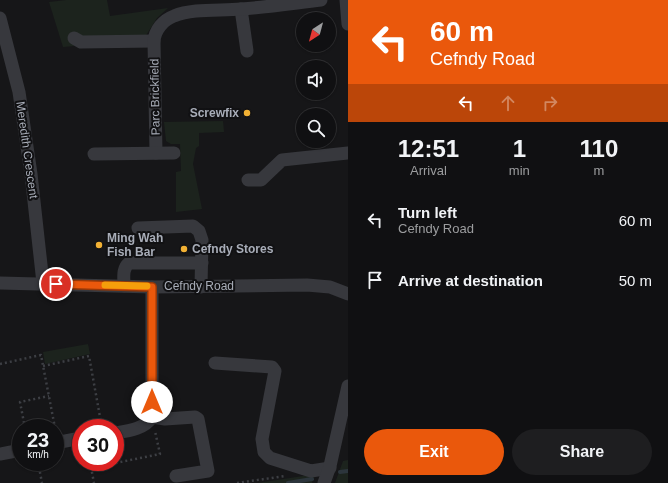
<!DOCTYPE html>
<html lang="en">
<head>
<meta charset="utf-8">
<style>
  body { margin:0; font-family:Arial,sans-serif; background:#1e1e20; color:#f1f3f6; height:100vh; display:flex; flex-direction:column; font-size:15px; white-space:nowrap }
  * { box-sizing:border-box; margin:0 }
  p { font-size:13px; color:#9c9d9f }
  .icon { flex:none; width:22px; height:22px; fill:none; stroke:currentColor; stroke-width:2; stroke-linecap:round; stroke-linejoin:round }
  .map { position:relative; flex:1; overflow:hidden }
  .details { display:flex; flex-direction:column; background:#101012; width:320px }
  .details>* { flex:none }
  .banner { background:#ea580c; color:#fff; overflow:hidden }
  .needle { width:26px; rotate:216deg }
  .buttons { position:absolute; left:296px; top:12px; display:grid; gap:8px }
  .buttons a { display:grid; place-items:center; width:40px; height:40px; border-radius:50%; background:#101012; box-shadow:0 1px 3px #0004,0 0 0 1px #303032; font-size:20px }
  .speed { position:absolute; left:12px; top:419px; display:flex; gap:8px; font-size:20px; font-weight:700; text-align:center }
  .speed>* { display:grid; place-content:center; width:52px; height:52px; border-radius:50%; background:#101012; box-shadow:0 1px 3px #0004,0 0 0 1px #303032; line-height:1 }
  .speed small { font-size:10px; font-weight:400 }
  .speed .limit { border:6px solid #d22; background:#fff; color:#111 }
  .pin { position:absolute; display:grid; place-items:center; width:34px; height:34px; color:#fff; margin:-17px; border:2px solid #fff; border-radius:50%; box-shadow:0 1px 4px #0007 }
  .me { position:absolute; width:44px; margin:-22px; rotate:0deg; stroke-linejoin:round; filter:drop-shadow(0 0 3px #0008) }
  .turn { display:flex; align-items:center; gap:14px; height:84px; padding:0 16px; font-size:18px }
  .turn .icon { width:52px; height:52px; stroke-width:2.5 }
  .turn b { display:block; font-size:28px; line-height:34px }
  .lanes { display:flex; align-items:center; height:38px; padding:0 16px; background:#0003; justify-content:center; gap:20px; direction:ltr }
  .lanes .off { opacity:.35 }
  .eta { display:flex; justify-content:space-evenly; align-items:center; height:68px; text-align:center }
  .eta b { font-size:24px; font-weight:700; line-height:28px }
  .button { display:flex; gap:8px; margin-top:auto; padding:8px 16px }
  .button a { flex:1; height:46px; border-radius:24px; background:#ea580c; color:#fff; font-size:16px; font-weight:700; line-height:46px; text-align:center }
  .button a+a { background:#1e1e20; color:#f1f3f6 }
  ul { padding:0; list-style:none }
  li { display:flex; align-items:center; gap:12px; height:60px; padding:0 16px }
  li div { flex:1 }
  li b { display:block; font-size:15px }
  li em { font-style:normal }
  main { display:flex; flex:1; min-height:0 }
  .map>svg:first-child { display:block }
  .green { fill:#1c231d }
  .lines { fill:none; stroke-linecap:round; stroke-linejoin:round }
  .stream { stroke:#2c353c; stroke-width:4 }
  .path { stroke:#3d3f44; stroke-width:2.5; stroke-dasharray:2 3; stroke-linecap:butt }
  .minor { stroke:#37383d; stroke-width:13 }
  .route-casing { stroke:#983908; stroke-width:10 }
  .route { stroke:#ea580c; stroke-width:7 }
  .slow { stroke:#f59e0b; stroke-width:7 }
  .poi-dot { fill:#f2b134; stroke:#111113; stroke-width:1.5 }
  .labels { text-anchor:middle; dominant-baseline:central; stroke-width:4; stroke-linejoin:round; paint-order:stroke }
  .street-label { font-size:12px; fill:#a8adb8; stroke:#111113 }
  .poi-label { font-size:12px; font-weight:bold; fill:#a8adb8; stroke:#111113; text-anchor:start }
</style>
</head>
<body>
<main>
<div class="map">
<svg width="348" height="483" viewBox="0 0 348 483">
  <rect width="100%" height="100%" fill="#161618"/>
  <g class="green">
    <path d="M66,0H107L110,16L168,8L157,18L145,37L70,38L74,46L63,47L49,2Z"/>
    <path d="M223,121L224,132L199,133V146L196,148L193,164L202,209L176,212V172L181,171L180,144H171L166,141L164,122Z"/>
    <path d="M88,344L90,354L45,364L43,352Z"/>
    <path d="M348,460V483H335L343,461Z"/>
    <path d="M309,475L314,477L312,483H258Z"/>
  </g>
  <g class="lines">
    <g class="stream">
      <path d="M340,472L348,471"/>
      <path d="M288,483L312,479"/>
    </g>
    <g class="path">
      <path d="M0,364L41,355L55,428"/>
      <path d="M43,366L89,356L102,428"/>
      <path d="M25,428L20,402L49,396"/>
      <path d="M38,462L42,483"/>
      <path d="M90,462L94,483"/>
      <path d="M91,468L160,454L155,431"/>
      <path d="M237,483L285,476"/>
    </g>
    <g class="minor">
      <path d="M346,0L348,24"/>
      <path d="M241,9L247,51"/>
      <path d="M0,18L19,92L31,174L43,283"/>
      <path d="M74,38L81,42L154,41"/>
      <path d="M156,153L154,41C155,30 163,20 174,16C193,8 221,11 241,9C268,7 295,3 321,0"/>
      <path d="M94,154L174,153"/>
      <path d="M248,180H261L282,160L348,153"/>
      <path d="M138,228L193,226L199,231L202,240L201,287"/>
      <path d="M0,283L152,287L307,285L330,287L348,294"/>
      <path d="M124,286C124,277 122,269 129,263H202"/>
      <path d="M215,363L272,367L275,371L262,439L264,452L270,458L311,471L330,468"/>
      <path d="M152,417L165,419L195,417L198,419L208,471L176,476"/>
      <path d="M115,433C128,431 145,429 152,417V287"/>
      <path d="M55,443L81,438"/>
      <path d="M0,454L21,450"/>
      <path d="M324,483L330,466L348,386"/>
    </g>
  </g>
  <g class="lines">
    <defs>
      <path id="route" d="M56,284L152,287V402"/>
    </defs>
    <use href="#route" class="route-casing"/>
    <use href="#route" class="route"/>
    <path class="slow" d="M105,285L147,286"/>
  </g>
  <g class="poi-dot">
    <circle cx="247" cy="113" r="4"/>
    <circle cx="99" cy="245" r="4"/>
    <circle cx="184" cy="249" r="4"/>
  </g>
  <g class="labels">
    <g class="street-label">
      <text transform="translate(155 97) rotate(-91)">Parc Brickfield</text>
      <text transform="translate(27 150) rotate(82)">Meredith Crescent</text>
      <text x="199" y="286">Cefndy Road</text>
    </g>
    <g class="poi-label">
      <text x="239" y="113" text-anchor="end">Screwfix</text>
      <text x="107" y="238">Ming Wah<tspan x="107" dy="14">Fish Bar</tspan></text>
      <text x="192" y="249">Cefndy Stores</text>
    </g>
  </g>
</svg>
<div class="buttons">
<a><svg class="needle" viewBox="-14 -14 28 28"><path d="M0-13l5 13h-10z" fill="#e53935"/><path d="M0 13l5-13h-10z" fill="#9c9d9f"/></svg></a>
<a><svg class="icon" aria-label="sound" viewBox="0 0 24 24"><path d="M4 9h4l5-4v14l-5-4H4zM17 9q2 3 0 6"/></svg></a>
<a><svg class="icon" aria-label="search" viewBox="0 0 24 24"><circle cx="10" cy="10" r="6"/><path d="M15 15l6 6"/></svg></a>
</div>
<div class="speed"><div>23<small>km/h</small></div><div class="limit">30</div></div>
<div class="pin" style="left:56px;top:284px;background:#d93025"><svg class="icon" aria-label="arrive" viewBox="0 0 24 24"><path d="M6 21V4h12l-3 4 3 4H6"/></svg></div>
<svg class="me" style="left:152px;top:402px" viewBox="-20 -20 40 40"><circle r="19" fill="#fff"/><path d="M0-13L10 11 0 6-10 11z" fill="#ea580c"/></svg>
</div>
<section class="details">
<div class="banner">
<div class="turn"><svg class="icon" aria-label="left" viewBox="0 0 24 24"><path d="M17 20v-9H6M10 6l-5 5 5 5"/></svg><div><b>60 m</b>Cefndy Road</div></div>
<div class="lanes"><svg class="icon" aria-label="left" viewBox="0 0 24 24"><path d="M17 20v-9H6M10 6l-5 5 5 5"/></svg><svg class="icon off" aria-label="ahead" viewBox="0 0 24 24"><path d="M12 20V5M6 11l6-6 6 6"/></svg><svg class="icon off" aria-label="right" viewBox="0 0 24 24"><path d="M7 20v-9h11M14 6l5 5-5 5"/></svg></div>
</div>
<div class="eta">
<div><b>12:51</b><p>Arrival</p></div>
<div><b>1</b><p>min</p></div>
<div><b>110</b><p>m</p></div>
</div>
<ul>
<li><svg class="icon" aria-label="left" viewBox="0 0 24 24"><path d="M17 20v-9H6M10 6l-5 5 5 5"/></svg><div><b>Turn left</b><p>Cefndy Road</p></div><em>60 m</em></li>
<li><svg class="icon" aria-label="arrive" viewBox="0 0 24 24"><path d="M6 21V4h12l-3 4 3 4H6"/></svg><div><b>Arrive at destination</b></div><em>50 m</em></li>
</ul>
<div class="button"><a>Exit</a><a>Share</a></div>
</section>
</main>
</body>
</html>
